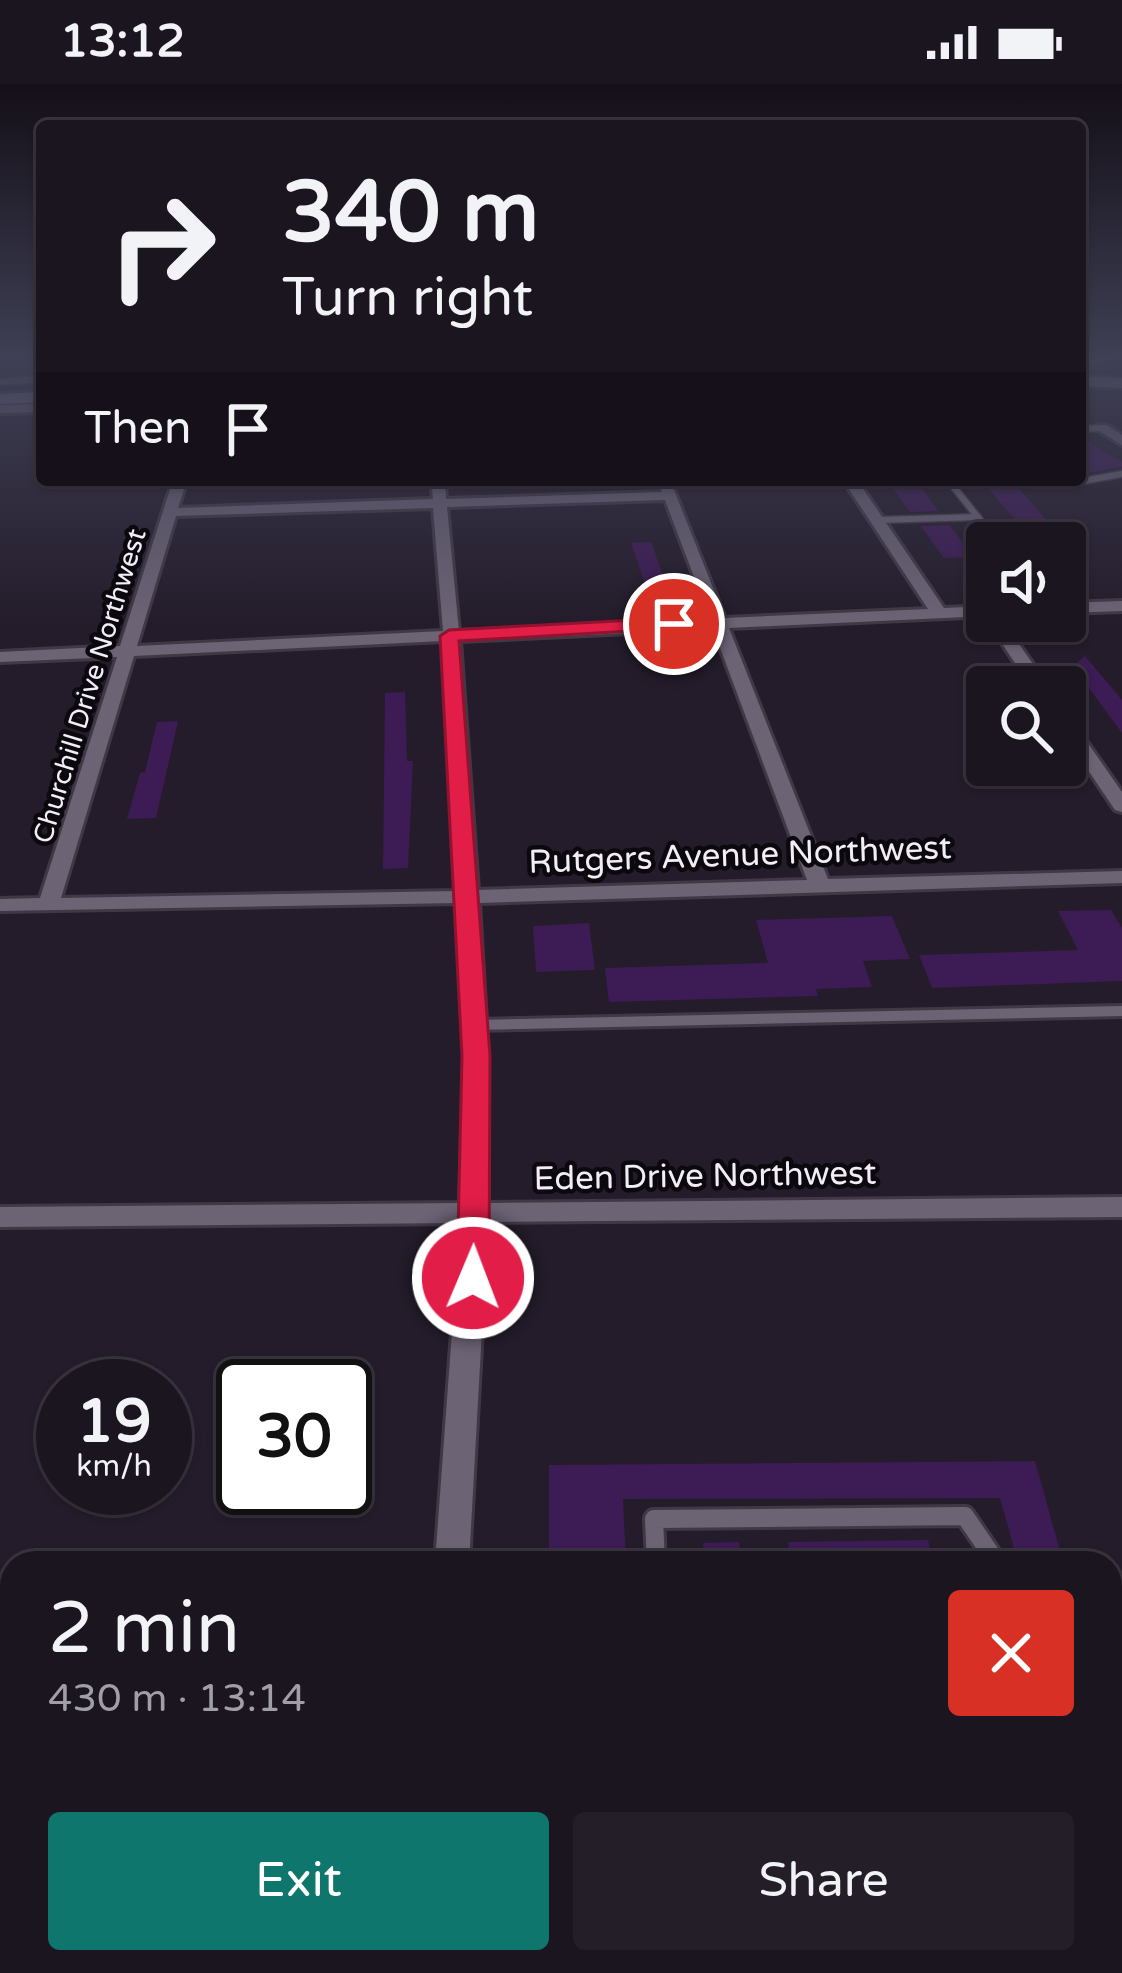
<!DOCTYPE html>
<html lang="en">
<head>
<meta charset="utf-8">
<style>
  body { margin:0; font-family:"Varela Round",sans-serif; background:#241e29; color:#f1f3f6; height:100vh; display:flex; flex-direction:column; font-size:45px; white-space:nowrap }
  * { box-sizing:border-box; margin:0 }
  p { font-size:39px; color:#a09fa5 }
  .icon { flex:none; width:66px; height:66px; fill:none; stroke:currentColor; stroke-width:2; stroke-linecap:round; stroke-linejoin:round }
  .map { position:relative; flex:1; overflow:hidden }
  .sheet { position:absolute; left:0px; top:1467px; width:1122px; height:423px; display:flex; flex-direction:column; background:#1b1520; border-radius:36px 36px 0 0; box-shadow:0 3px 9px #0004,0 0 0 3px #39343e }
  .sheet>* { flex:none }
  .banner { position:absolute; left:36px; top:36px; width:1050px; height:366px; border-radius:12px; box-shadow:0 3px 9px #0004,0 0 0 3px #39343e; background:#1b1520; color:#f1f3f6; overflow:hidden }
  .fabs { position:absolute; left:966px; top:438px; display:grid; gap:24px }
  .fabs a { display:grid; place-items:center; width:120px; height:120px; border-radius:12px; background:#1b1520; box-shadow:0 3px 9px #0004,0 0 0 3px #39343e; font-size:60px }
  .speed { position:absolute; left:36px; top:1275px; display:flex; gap:24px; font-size:60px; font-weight:700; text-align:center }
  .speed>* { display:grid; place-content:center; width:156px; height:156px; border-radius:50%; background:#1b1520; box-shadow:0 3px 9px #0004,0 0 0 3px #39343e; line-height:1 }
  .speed small { font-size:30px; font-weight:400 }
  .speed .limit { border:6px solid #111; border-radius:18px; background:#fff; color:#111 }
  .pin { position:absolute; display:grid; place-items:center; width:102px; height:102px; color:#fff; margin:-51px; border:6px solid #fff; border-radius:50%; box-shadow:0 3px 12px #0007 }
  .me { position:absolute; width:132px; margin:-66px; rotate:1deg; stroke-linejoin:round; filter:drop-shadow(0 0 9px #0008) }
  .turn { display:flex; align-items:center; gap:42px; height:252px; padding:0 48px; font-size:54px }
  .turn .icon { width:156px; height:156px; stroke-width:2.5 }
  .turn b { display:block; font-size:84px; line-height:102px }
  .then { display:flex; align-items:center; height:114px; padding:0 48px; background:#0003; gap:24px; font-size:45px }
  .round { display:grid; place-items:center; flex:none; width:126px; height:126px; border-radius:12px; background:#241e29 }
  .head { display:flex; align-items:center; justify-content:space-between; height:204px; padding:0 48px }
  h1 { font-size:72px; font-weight:600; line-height:90px }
  .primary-button { display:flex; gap:24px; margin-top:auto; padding:24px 48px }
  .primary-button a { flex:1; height:138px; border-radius:12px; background:#0f766e; color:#fff; font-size:48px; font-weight:600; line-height:138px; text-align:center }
  .primary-button a+a { background:#241e29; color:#f1f3f6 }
  .status { display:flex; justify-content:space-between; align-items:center; height:84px; padding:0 60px; background:#1b1520; direction:ltr }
  .status svg { height:33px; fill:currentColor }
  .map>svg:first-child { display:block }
  .building { fill:#3d1b55 }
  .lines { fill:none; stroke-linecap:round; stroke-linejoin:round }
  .service-far3-casing { stroke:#403945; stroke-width:9 }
  .service-far2-casing { stroke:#403945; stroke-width:14 }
  .service-far1-casing { stroke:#403945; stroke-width:16 }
  .service-casing { stroke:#403945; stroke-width:24 }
  .minor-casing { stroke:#403945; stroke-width:6 }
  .secondary-casing { stroke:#403945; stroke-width:6 }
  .primary-casing { stroke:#403945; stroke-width:6 }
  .service-far3 { stroke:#6c6375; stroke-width:6 }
  .service-far2 { stroke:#6c6375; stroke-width:9 }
  .service-far1 { stroke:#6c6375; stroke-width:10 }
  .service { stroke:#6c6375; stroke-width:18 }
  .minor { fill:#6c6375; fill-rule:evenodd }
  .secondary { fill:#867297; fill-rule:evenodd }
  .primary { fill:#9f80b9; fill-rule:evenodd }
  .route { fill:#e11d48; stroke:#92132f; stroke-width:3 }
  .labels { text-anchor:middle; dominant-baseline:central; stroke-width:9; stroke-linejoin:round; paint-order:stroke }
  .far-street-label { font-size:27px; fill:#f3edf8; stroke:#0b080e }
  .street-label { font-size:33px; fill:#f3edf8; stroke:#0b080e }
</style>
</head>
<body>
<div class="status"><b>13:12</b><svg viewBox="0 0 49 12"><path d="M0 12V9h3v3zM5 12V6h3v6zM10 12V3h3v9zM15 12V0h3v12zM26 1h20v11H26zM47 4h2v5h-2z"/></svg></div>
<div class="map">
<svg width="1122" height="1889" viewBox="0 0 1122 1889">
  <rect width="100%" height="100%" fill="#241c2b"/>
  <g class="building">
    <path d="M1080,353L1122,378V383L1080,390Z"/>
    <path d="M1005,396H1012L1066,459H1035L982,397Z"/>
    <path d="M918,399L938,427L910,428L890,400Z"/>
    <path d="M949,441L954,447L974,473L944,474L921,442Z"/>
    <path d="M651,458L660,483L668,508H648L631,459Z"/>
    <path d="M1085,572L1122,616V649L1073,582Z"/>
    <path d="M405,608L407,677H413L408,784L383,785L385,609Z"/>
    <path d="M178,637L156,734L127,735L140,689L145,688L157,638Z"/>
    <path d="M1111,826L1122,844V897L932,904L919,871L1078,866L1058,827Z"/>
    <path d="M892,832L910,875L863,877L872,903L816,905L818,912L609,918L605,884L768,879L756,836Z"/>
    <path d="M589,839L595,886L536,888L533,842Z"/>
    <path d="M1035,1377L1060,1467L1015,1468L1000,1414L623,1415L626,1479H549V1381Z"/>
    <path d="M928,1456L933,1479H791L788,1458Z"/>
    <path d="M739,1458L742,1479H704L703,1459Z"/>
  </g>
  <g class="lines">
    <defs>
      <g id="service-far3">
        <path d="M0,298L42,295"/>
        <path d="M1080,345L1103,344"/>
        <path d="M948,396L993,452"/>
        <path d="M1083,397L1122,390"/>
        <path d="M877,436L978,433"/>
      </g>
      <path id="service-far2" d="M991,449L999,459"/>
      <path id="service-far1" d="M474,941L1122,927"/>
      <g id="service">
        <path d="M656,1479L654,1435L965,1432L997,1479"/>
        <path d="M681,1878L682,1889"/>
        <path d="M995,1878L997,1889"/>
      </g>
      <g id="minor">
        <path d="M42,320V328L0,329V321Z"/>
        <path d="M1099,341H1107L1122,351V361L1099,347Z"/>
        <path d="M173,396H187L178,424L433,415L431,396H445L446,415L662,408L658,398L670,396L725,534L928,525L843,396H857L944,524L987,522V532L729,544L828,795L1122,787V799L479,819L488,972V1119L1122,1113V1133L488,1138L469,1479H435L460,1139L0,1143V1123L460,1119L464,972L457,819L0,827V815L40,814L117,573L0,578V568L120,562ZM665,416L710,535L459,547L447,423ZM433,424L443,547L137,562L176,432ZM713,545L807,796L478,806L460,557ZM443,557L457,807L61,814L134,572Z"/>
        <path d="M1122,517V527L1065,529V519Z"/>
        <path d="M987,537H1003L1049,603H1031Z"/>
        <path d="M1065,634L1071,635L1122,708V728L1115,726L1065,652Z"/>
        <rect x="0" y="1532" width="12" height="32"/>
        <rect x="1110" y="1623" width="12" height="36"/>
        <path d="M413,1878H455L454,1889H412Z"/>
      </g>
      <g id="secondary">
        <path d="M1080,292L1122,294V304L1080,302Z"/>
        <path d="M42,308V318L0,320V310Z"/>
      </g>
      <path id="primary" d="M1107,274L1104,277L1080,285V275Z"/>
    </defs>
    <use href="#service-far3" class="service-far3-casing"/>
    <use href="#service-far2" class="service-far2-casing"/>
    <use href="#service-far1" class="service-far1-casing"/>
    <use href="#service" class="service-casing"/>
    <use href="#minor" class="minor-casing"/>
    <use href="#secondary" class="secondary-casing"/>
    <use href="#primary" class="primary-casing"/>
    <use href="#service-far3" class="service-far3"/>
    <use href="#service-far2" class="service-far2"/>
    <use href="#service-far1" class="service-far1"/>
    <use href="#service" class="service"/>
    <use href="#minor" class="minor"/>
    <use href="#secondary" class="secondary"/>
    <use href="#primary" class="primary"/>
  </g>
  <linearGradient id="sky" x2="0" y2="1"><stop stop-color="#140f18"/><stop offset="0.51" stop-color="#3f4055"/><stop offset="1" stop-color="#3f4055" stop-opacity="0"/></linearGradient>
  <rect width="1122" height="538" fill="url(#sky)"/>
  <path class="route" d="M674,534L683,540L681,544L459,557L490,972L489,1194L485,1203H462L457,1194L462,972L440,552L449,546Z"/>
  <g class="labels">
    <g class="far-street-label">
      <text transform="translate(90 602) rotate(-73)">Churchill Drive Northwest</text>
    </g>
    <g class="street-label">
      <text transform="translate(740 771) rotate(-2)">Rutgers Avenue Northwest</text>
      <text transform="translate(705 1092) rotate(-1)">Eden Drive Northwest</text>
    </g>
  </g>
</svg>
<div class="fabs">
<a><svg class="icon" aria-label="sound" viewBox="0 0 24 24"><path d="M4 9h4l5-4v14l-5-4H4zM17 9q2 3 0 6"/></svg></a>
<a><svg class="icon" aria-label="search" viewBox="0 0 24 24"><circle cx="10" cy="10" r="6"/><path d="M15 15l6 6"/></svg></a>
</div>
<div class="speed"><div>19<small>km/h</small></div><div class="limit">30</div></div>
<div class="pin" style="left:674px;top:540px;background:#d93025"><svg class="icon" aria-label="arrive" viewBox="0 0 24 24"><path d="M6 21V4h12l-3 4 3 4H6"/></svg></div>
<svg class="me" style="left:473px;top:1194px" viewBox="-20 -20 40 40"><circle r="17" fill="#e11d48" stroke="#fff" stroke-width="3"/><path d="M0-11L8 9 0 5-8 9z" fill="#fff"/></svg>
<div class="banner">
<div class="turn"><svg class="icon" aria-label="right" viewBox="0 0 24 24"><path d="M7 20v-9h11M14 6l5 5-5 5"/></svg><div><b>340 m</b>Turn right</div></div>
<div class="then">Then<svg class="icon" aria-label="arrive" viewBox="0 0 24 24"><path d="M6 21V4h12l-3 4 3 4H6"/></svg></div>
</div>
<section class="sheet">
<div class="head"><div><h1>2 min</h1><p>430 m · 13:14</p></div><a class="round" style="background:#d93025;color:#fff"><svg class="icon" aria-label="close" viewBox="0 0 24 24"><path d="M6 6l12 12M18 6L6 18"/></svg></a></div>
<div class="primary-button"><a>Exit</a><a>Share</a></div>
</section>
</div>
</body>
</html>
